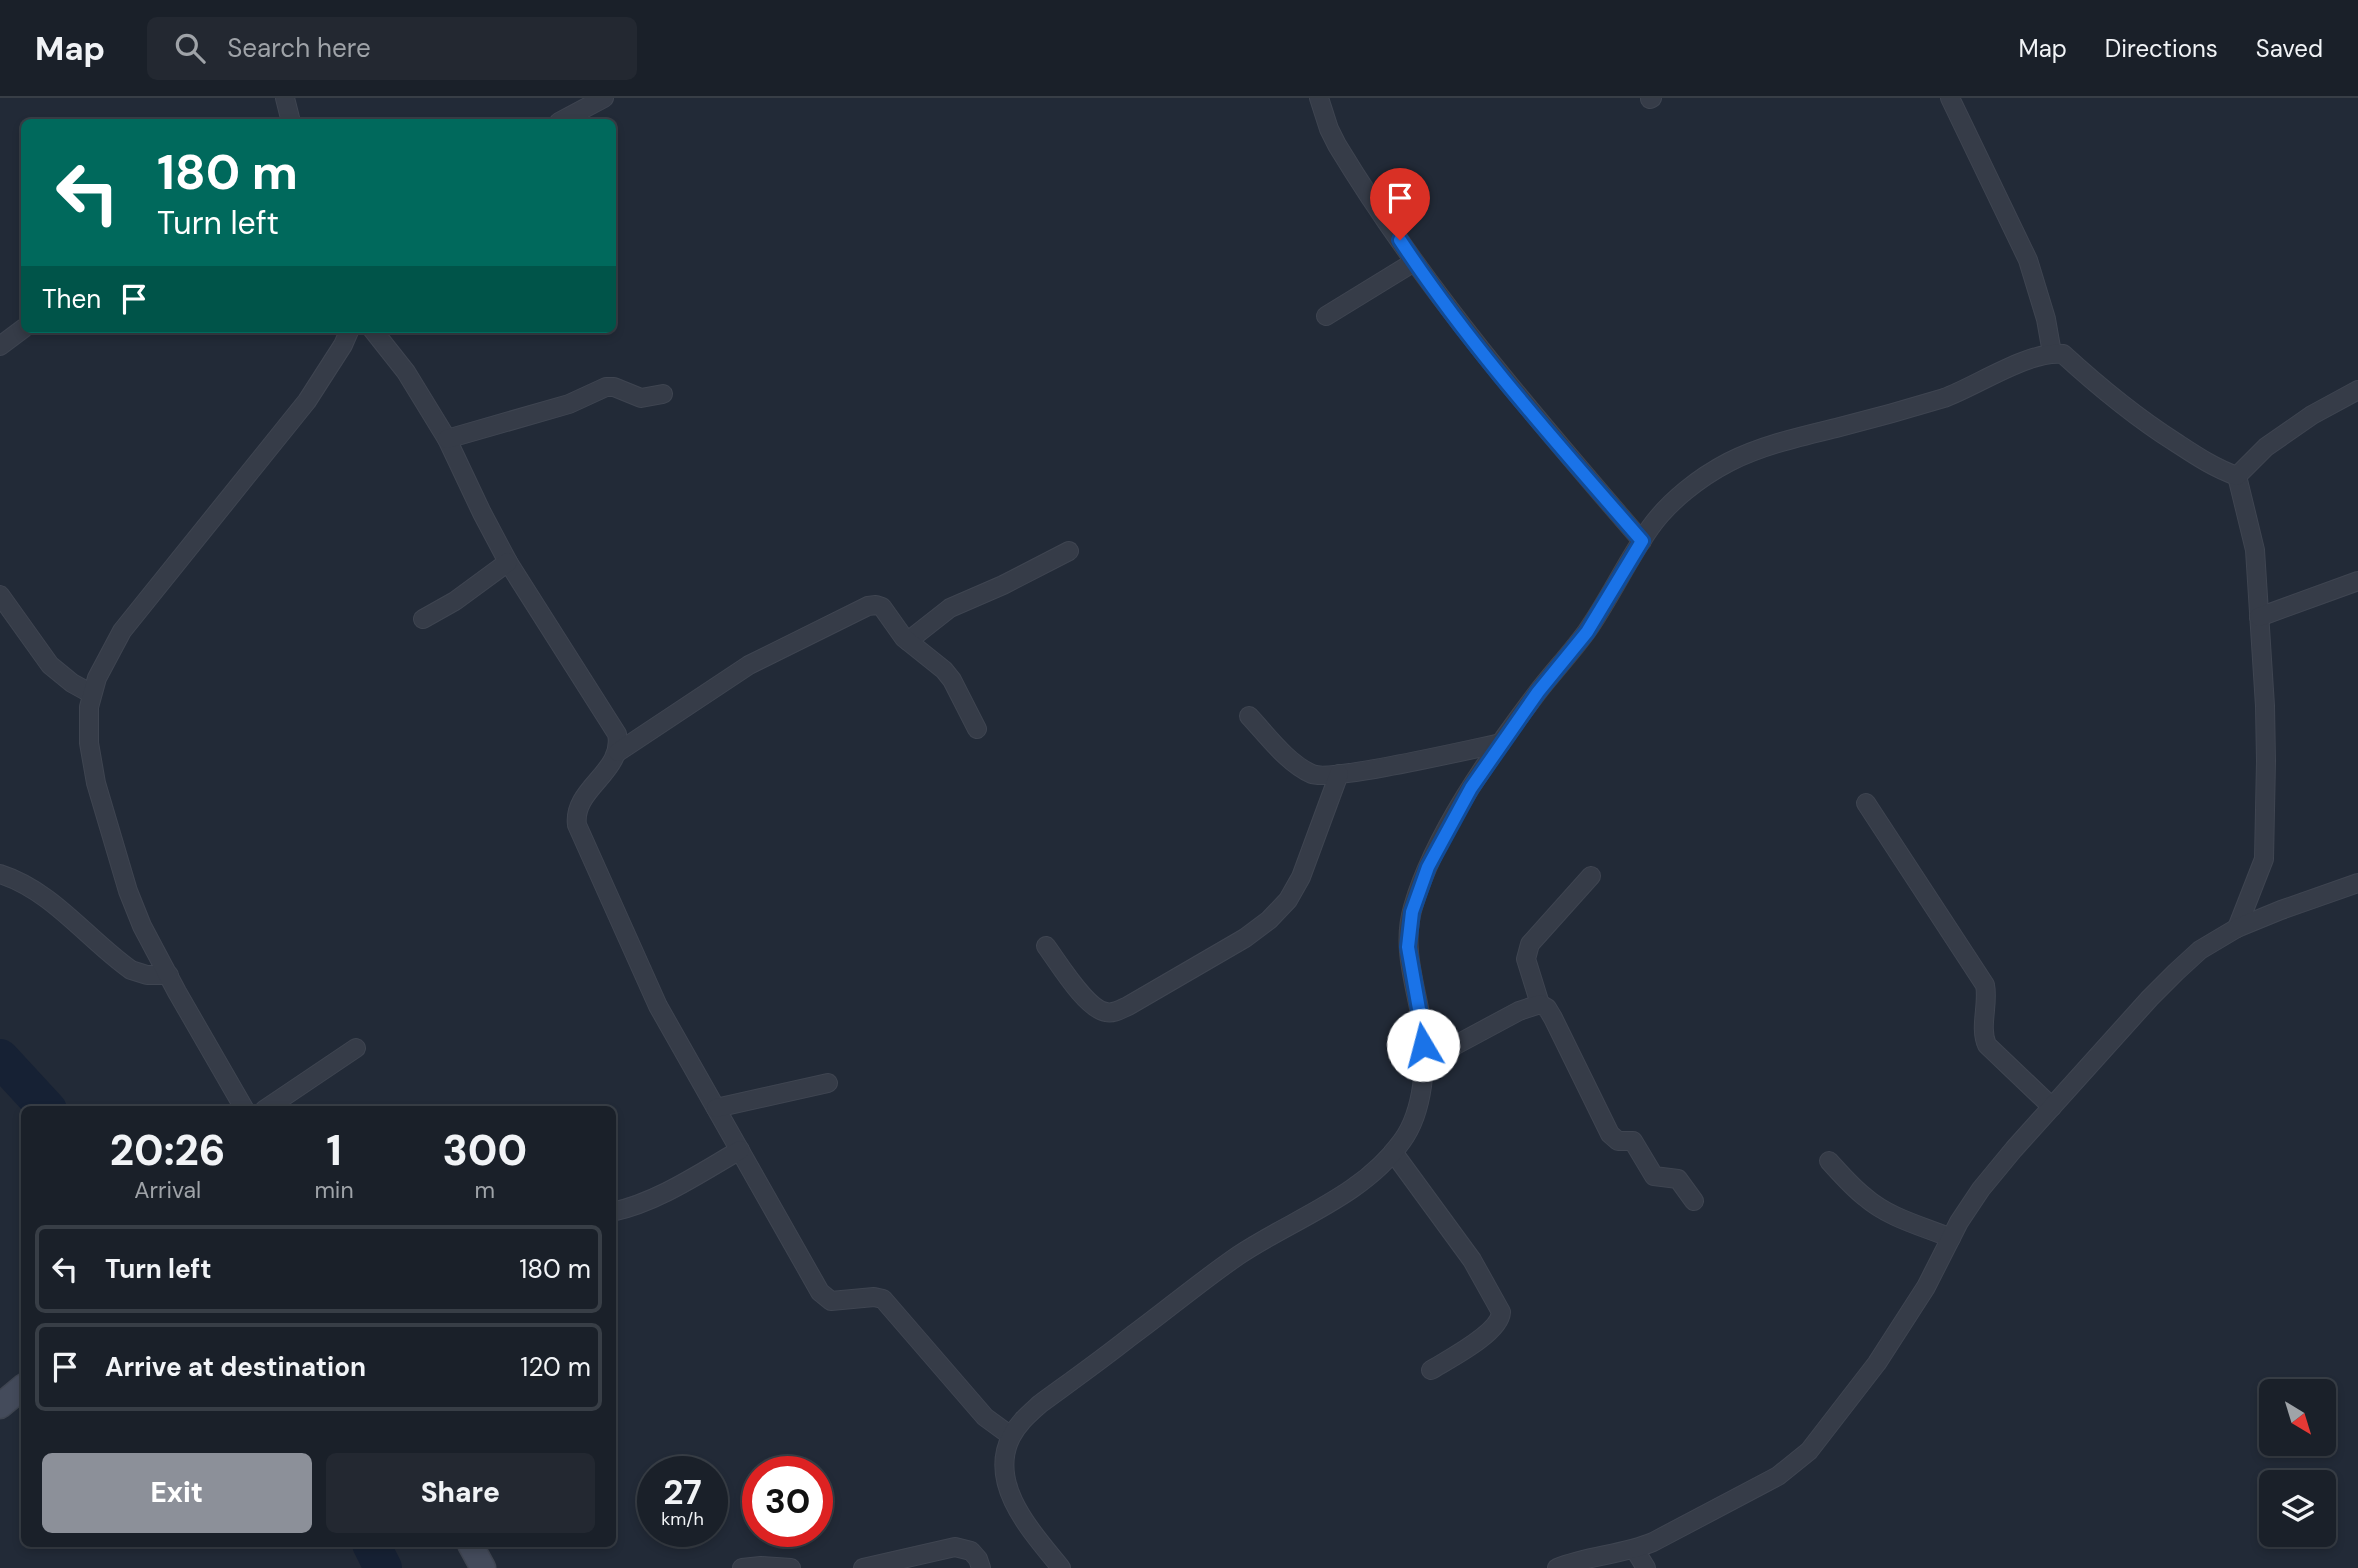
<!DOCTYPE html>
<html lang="en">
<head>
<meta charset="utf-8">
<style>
  body { margin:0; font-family:"DM Sans",sans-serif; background:#232831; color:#f1f3f6; height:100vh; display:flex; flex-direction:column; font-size:26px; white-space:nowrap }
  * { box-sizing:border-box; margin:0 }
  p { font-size:23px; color:#9fa3a8 }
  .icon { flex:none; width:38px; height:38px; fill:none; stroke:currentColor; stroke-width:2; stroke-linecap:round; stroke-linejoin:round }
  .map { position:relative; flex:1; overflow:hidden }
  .panel { position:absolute; left:21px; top:1008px; width:595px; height:441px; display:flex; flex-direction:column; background:#1a2029; border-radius:10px; box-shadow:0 4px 10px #0003,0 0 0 2px #383e46 }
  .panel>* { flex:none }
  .banner { position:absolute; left:21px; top:21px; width:595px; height:214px; border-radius:10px; box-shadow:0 4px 10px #0003,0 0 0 2px #383e46; background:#00695c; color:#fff; overflow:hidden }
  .needle { width:46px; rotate:142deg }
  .controls { position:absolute; left:2259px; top:1281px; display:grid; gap:14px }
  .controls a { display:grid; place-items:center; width:77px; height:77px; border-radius:10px; background:#1a2029; box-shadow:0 4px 10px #0003,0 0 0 2px #383e46; font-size:35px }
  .speed { position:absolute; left:637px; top:1358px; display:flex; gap:14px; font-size:35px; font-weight:700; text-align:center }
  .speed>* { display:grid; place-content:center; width:91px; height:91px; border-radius:50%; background:#1a2029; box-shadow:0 4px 10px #0003,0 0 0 2px #383e46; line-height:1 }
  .speed small { font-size:18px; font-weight:400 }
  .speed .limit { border:10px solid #d22; background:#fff; color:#111 }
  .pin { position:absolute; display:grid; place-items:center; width:60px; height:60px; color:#fff; margin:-72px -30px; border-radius:50% 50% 50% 0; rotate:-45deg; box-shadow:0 0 7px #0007 }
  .pin .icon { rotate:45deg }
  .me { position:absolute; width:77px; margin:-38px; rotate:352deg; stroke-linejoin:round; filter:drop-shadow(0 0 5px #0008) }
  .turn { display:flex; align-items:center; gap:24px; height:147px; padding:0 21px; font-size:32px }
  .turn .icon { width:91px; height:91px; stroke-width:2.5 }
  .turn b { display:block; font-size:49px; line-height:60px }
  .then { display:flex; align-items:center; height:66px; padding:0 21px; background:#0003; gap:14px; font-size:26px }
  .eta { display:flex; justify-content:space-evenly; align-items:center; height:119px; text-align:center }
  .eta b { font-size:42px; font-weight:800; line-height:49px }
  .cta { display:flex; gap:14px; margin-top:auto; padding:14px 21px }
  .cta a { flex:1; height:80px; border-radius:10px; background:#8c9099; color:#fff; font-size:28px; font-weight:800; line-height:80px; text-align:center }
  .cta a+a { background:#232831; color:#f1f3f6 }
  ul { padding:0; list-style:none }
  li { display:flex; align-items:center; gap:21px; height:88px; margin:0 14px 10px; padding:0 7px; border:4px solid #383e46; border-radius:10px }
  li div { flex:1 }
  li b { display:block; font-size:26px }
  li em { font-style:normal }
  header { display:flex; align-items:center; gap:42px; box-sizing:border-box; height:98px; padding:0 35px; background:#1a2029; border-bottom:2px solid #383e46 }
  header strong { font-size:33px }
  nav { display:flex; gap:38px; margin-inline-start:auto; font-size:24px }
  .search { width:490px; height:63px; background:#232831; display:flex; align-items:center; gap:18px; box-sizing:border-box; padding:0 24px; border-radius:10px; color:#9fa3a8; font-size:26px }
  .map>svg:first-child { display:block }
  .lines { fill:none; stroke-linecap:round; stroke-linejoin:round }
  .river { stroke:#162134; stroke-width:38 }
  .street-casing { stroke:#3f4551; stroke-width:20 }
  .secondary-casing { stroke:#3f4551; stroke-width:27 }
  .street { stroke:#363c48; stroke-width:18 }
  .secondary { stroke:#444b5b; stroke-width:24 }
  .route-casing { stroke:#114b97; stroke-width:18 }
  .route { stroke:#1a73e8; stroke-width:12 }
</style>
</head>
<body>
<header>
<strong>Map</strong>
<div class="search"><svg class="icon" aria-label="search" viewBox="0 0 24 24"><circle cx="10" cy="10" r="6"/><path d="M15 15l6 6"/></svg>Search here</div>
<nav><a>Map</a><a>Directions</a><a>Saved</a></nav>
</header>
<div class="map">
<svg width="2358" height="1470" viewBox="0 0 2358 1470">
  <rect width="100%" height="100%" fill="#222a37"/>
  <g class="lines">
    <g class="river">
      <path d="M0,960L48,1012"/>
      <path d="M371,1446L383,1470"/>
    </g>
    <defs>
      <g id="street">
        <path d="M285,0L291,24"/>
        <path d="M1319,0L1329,31L1337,47C1424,191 1533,317 1642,443"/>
        <path d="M1950,0L2028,162L2046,221L2052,255"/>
        <path d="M1650,1L1652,0"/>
        <path d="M559,24L604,0"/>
        <path d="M1326,218L1414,164"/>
        <path d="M372,231L406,274L447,341L482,415L508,464L617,636C625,674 572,690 577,727L658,908L820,1194L831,1203L874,1199L883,1201L985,1319L1011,1338"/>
        <path d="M0,248L24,230"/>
        <path d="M447,341L569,306L606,289H614L641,300L663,296"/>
        <path d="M2237,378L2255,452L2265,608L2266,663L2264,761L2237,830"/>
        <path d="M0,497L50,567L72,585L92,596"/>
        <path d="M2259,519L2358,483"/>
        <path d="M423,521L455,503L508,464"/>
        <path d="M908,543L950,510L1003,487L1069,453"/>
        <path d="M1249,618C1267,637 1287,665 1312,676C1331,684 1472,651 1501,645"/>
        <path d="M618,654L749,567L868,508L876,507L882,509L904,540L944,572L952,582L977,631"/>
        <path d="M1866,705L1985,887C1989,906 1979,929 1987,947L2052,1009"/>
        <path d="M0,776C53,793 87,841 131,872L147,877H169"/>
        <path d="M1046,848C1058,864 1086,911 1106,914C1114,916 1121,911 1128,908L1245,840L1269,822L1288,802L1301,779L1339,676"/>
        <path d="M1540,906L1526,861L1530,846L1591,778"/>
        <path d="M1424,964L1519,913L1540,906L1547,910L1553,920L1610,1036L1618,1043H1633L1654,1078L1678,1081L1694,1103"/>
        <path d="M716,1010L828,985"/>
        <path d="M245,1012L177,894L142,828L128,793L96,685L89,645V609L97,580L122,533L307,303L343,247L350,231"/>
        <path d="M264,1012L356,950"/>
        <path d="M1393,1054L1472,1162L1501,1214C1500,1235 1449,1261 1431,1272"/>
        <path d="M1829,1063C1840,1075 1852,1089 1865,1099C1889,1120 1922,1128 1951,1140"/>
        <path d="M612,1114C658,1104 700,1075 740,1052"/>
        <path d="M1635,1452L1646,1470"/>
        <path d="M742,1470L761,1468L791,1470"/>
        <path d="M863,1470L955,1449L971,1453L978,1461L981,1470"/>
        <path d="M1061,1470C1033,1435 987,1387 1011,1339C1018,1325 1029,1316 1040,1306C1070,1284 1101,1262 1130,1239C1167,1212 1201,1183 1239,1157C1293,1121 1363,1098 1402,1043C1424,1013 1427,963 1422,927C1416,887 1401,850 1413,809C1434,736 1491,656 1537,595C1553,574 1572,554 1587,533C1610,500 1627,463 1650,430C1669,403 1700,379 1729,364C1763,347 1799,339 1836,330C1872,321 1908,311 1944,300C1977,288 2029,252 2063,256C2098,288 2134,318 2175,344C2195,357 2214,370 2237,378L2266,349L2312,317L2358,292"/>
        <path d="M1557,1470C1589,1457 1622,1457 1653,1444L1778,1378L1809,1353L1877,1265L1926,1189L1959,1124L1981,1091L2014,1051L2150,900L2176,874L2200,852L2237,830L2281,812L2358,785"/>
      </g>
      <g id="secondary">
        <path d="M0,1308L24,1288"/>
        <path d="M470,1446L483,1470"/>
      </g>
    </defs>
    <use href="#street" class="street-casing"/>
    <use href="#secondary" class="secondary-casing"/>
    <use href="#street" class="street"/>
    <use href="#secondary" class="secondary"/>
  </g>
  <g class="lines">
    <defs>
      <path id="route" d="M1400,142C1471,250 1558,346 1642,443L1587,534L1538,594L1471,690L1428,769L1412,814L1408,849L1422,928L1423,947"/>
    </defs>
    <use href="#route" class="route-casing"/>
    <use href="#route" class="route"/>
  </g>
</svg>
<div class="controls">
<a><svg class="needle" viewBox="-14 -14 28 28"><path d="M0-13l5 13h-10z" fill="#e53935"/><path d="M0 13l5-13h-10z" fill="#9fa3a8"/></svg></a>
<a><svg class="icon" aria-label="layers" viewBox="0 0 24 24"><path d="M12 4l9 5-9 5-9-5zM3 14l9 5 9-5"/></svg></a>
</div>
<div class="speed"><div>27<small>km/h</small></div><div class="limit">30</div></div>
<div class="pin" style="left:1400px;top:142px;background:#d93025"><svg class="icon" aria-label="arrive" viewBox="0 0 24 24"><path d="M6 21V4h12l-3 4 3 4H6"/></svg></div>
<svg class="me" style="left:1423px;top:947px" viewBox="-20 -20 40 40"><circle r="19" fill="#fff"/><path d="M0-13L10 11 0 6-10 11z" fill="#1a73e8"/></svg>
<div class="banner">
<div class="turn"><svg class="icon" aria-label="left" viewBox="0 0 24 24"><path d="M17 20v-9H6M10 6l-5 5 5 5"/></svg><div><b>180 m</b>Turn left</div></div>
<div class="then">Then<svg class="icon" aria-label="arrive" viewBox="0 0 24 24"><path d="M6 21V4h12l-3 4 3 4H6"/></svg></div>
</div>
<section class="panel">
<div class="eta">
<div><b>20:26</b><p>Arrival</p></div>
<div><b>1</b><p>min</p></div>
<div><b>300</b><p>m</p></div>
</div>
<ul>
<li><svg class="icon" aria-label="left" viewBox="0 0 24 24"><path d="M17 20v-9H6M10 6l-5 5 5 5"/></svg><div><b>Turn left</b></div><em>180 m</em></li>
<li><svg class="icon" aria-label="arrive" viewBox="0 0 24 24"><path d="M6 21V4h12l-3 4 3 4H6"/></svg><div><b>Arrive at destination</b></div><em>120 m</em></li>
</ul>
<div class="cta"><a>Exit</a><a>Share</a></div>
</section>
</div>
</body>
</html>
